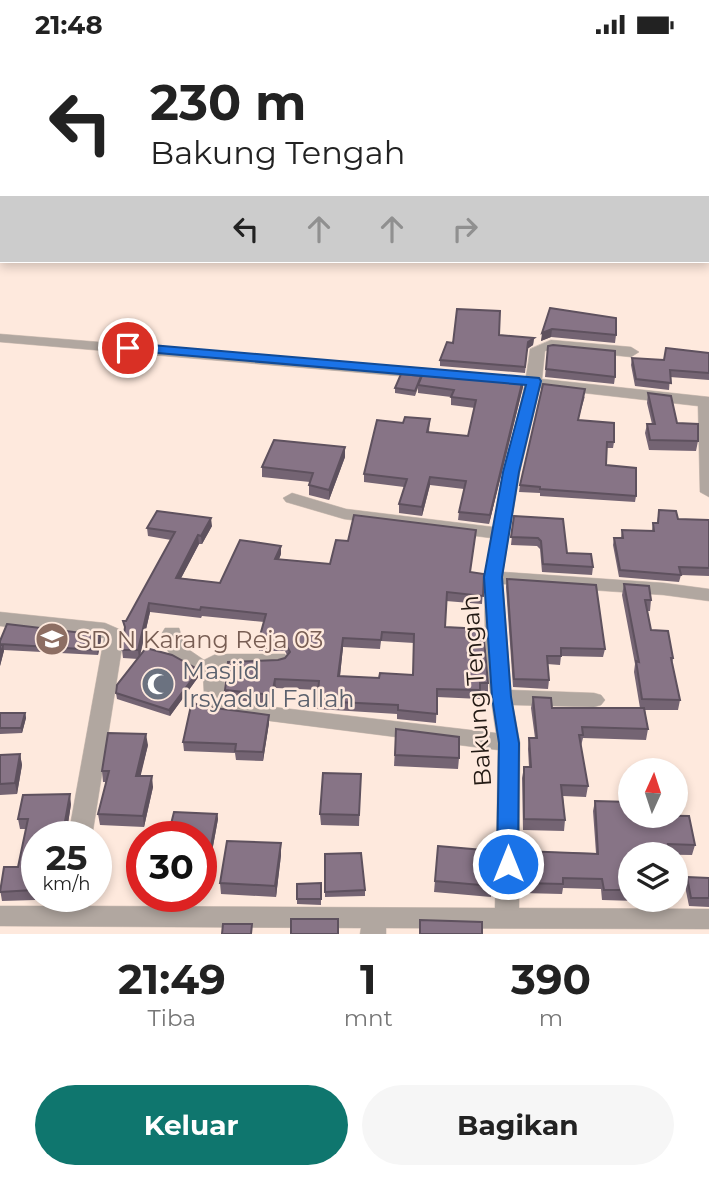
<!DOCTYPE html>
<html lang="id">
<head>
<meta charset="utf-8">
<style>
  body { margin:0; font-family:Montserrat,sans-serif; background:#f6f6f6; color:#222; height:100vh; display:flex; flex-direction:column; font-size:26px; white-space:nowrap }
  * { box-sizing:border-box; margin:0 }
  p { font-size:23px; color:#767676 }
  .icon { flex:none; width:38px; height:38px; fill:none; stroke:currentColor; stroke-width:2; stroke-linecap:round; stroke-linejoin:round }
  .map { position:relative; height:885px; overflow:hidden }
  .side { display:flex; flex-direction:column; background:#fff; flex:1 }
  .side>* { flex:none }
  .top-card { position:absolute; left:0px; top:0px; width:710px; height:214px; box-shadow:0 4px 10px #0003; background:#fff; color:#222; overflow:hidden }
  .needle { width:46px; rotate:3deg }
  .controls { position:absolute; left:618px; top:709px; display:grid; gap:14px }
  .controls a { display:grid; place-items:center; width:70px; height:70px; border-radius:50%; background:#fff; box-shadow:0 4px 10px #0003; font-size:35px }
  .speed { position:absolute; left:21px; top:772px; display:flex; gap:14px; font-size:35px; font-weight:700; text-align:center }
  .speed>* { display:grid; place-content:center; width:91px; height:91px; border-radius:50%; background:#fff; box-shadow:0 4px 10px #0003; line-height:1 }
  .speed small { font-size:18px; font-weight:400 }
  .speed .limit { border:10px solid #d22; background:#fff; color:#111 }
  .pin { position:absolute; display:grid; place-items:center; width:60px; height:60px; color:#fff; margin:-30px; border:4px solid #fff; border-radius:50%; box-shadow:0 2px 7px #0007 }
  .me { position:absolute; width:77px; margin:-38px; rotate:0deg; stroke-linejoin:round; filter:drop-shadow(0 0 5px #0008) }
  .turn { display:flex; align-items:center; gap:24px; height:147px; padding:0 35px; font-size:32px }
  .turn .icon { width:91px; height:91px; stroke-width:2.5 }
  .turn b { display:block; font-size:49px; line-height:60px }
  .lanes { display:flex; align-items:center; height:66px; padding:0 35px; background:#0003; justify-content:center; gap:35px; direction:ltr }
  .lanes .off { opacity:.35 }
  .eta { display:flex; justify-content:space-evenly; align-items:center; height:119px; text-align:center }
  .eta b { font-size:42px; font-weight:700; line-height:49px }
  .button { display:flex; gap:14px; margin-top:auto; padding:14px 35px }
  .button a { flex:1; height:80px; border-radius:42px; background:#0f766e; color:#fff; font-size:28px; font-weight:700; line-height:80px; text-align:center }
  .button a+a { background:#f6f6f6; color:#222 }
  .status { display:flex; justify-content:space-between; align-items:center; height:49px; padding:0 35px; background:#fff; direction:ltr }
  .status svg { height:19px; fill:currentColor }
  .map>svg:first-child { display:block }
  .lines { fill:none; stroke-linecap:round; stroke-linejoin:round }
  .street-casing { stroke:#d6c4b9; stroke-width:1 }
  .street { fill:#b1a7a0; fill-rule:evenodd }
  .wall { fill:#746473; fill-rule:evenodd }
  .shaded-wall { fill:#5e515e }
  .building { fill:#877486; stroke:#5e515e; stroke-width:2; fill-rule:evenodd }
  .route { fill:#1a73e8; stroke:#114b97; stroke-width:2 }
  .labels { text-anchor:middle; dominant-baseline:central; stroke-width:5; stroke-linejoin:round; paint-order:stroke }
  .education-label { font-size:24px; fill:#785e54; stroke:#fee9dd; text-anchor:start }
  .worship-label { font-size:24px; fill:#5b616d; stroke:#fee9dd; text-anchor:start }
  .street-label { font-size:24px; fill:#221913; stroke:#fee9dd }
</style>
</head>
<body>
<div class="status"><b>21:48</b><svg viewBox="0 0 49 12"><path d="M0 12V9h3v3zM5 12V6h3v6zM10 12V3h3v9zM15 12V0h3v12zM26 1h20v11H26zM47 4h2v5h-2z"/></svg></div>
<div class="map">
<svg width="709" height="885" viewBox="0 0 709 885">
  <rect width="100%" height="100%" fill="#fee9dd"/>
  <g class="lines">
    <defs>
      <g id="street">
        <path d="M0,285L446,321L454,326L446,331L0,293Z"/>
        <path d="M551,291L631,298L639,303L631,308L552,300L545,302L542,330L709,348V448L700,443L698,357L540,339L520,423L503,523L664,534L709,540V552L664,546L503,535L511,641L594,644L601,646L605,651L601,656L594,658L513,656L520,694L519,859L709,860V880L386,879V885H360L361,879L0,877V857H56L58,847H82L80,857L495,859L498,701L200,663L197,658L204,644L203,625C181,619 165,608 162,584L165,579H179L185,598L204,611L216,605H285L288,610L285,615L278,617L225,619C222,631 227,641 222,652L496,684C486,621 479,552 491,489L344,470L286,453L283,449L292,444L346,460L493,478C503,418 523,360 530,300Z"/>
        <path d="M0,563L105,574L121,581L124,586L92,788H68L104,589L0,577Z"/>
      </g>
    </defs>
    <use href="#street" class="street-casing"/>
    <use href="#street" class="street"/>
  </g>
  <g class="wall">
    <path d="M550,259L616,286L615,294L551,288L541,292Z"/>
    <path d="M499,286L534,289L533,296L527,300L525,324L440,317V311L453,294Z"/>
    <path d="M548,297L615,328L614,335L545,328Z"/>
    <path d="M709,304V331L670,328L669,341L635,337L631,316L632,309L664,311Z"/>
    <path d="M421,327L523,330V338L489,475L458,471L459,463L464,440L430,436L422,467L399,464V455L404,438L364,433V425L403,374L430,370L429,383L468,387L475,359L451,356V348L418,344V339L415,347L395,344V339Z"/>
    <path d="M648,344L677,374L698,392L696,402L649,401L645,384L647,375H652L647,354Z"/>
    <path d="M585,347L578,371L614,393L613,399H607L606,416L636,447L635,453L540,447V444L519,443L520,436Z"/>
    <path d="M345,398V408L329,451L309,446V436L310,433L262,428V418Z"/>
    <path d="M659,461L678,470L709,471V527L681,526L679,533L619,528L613,496L614,489H621L622,481L652,482L653,474H657Z"/>
    <path d="M514,467L567,504L593,518L592,526L542,523L540,500L537,497L511,496Z"/>
    <path d="M212,477L202,495H199L181,529L220,534L281,505L279,510L330,515L471,523L484,525L482,555L446,552L445,578L488,634V643L480,642V650L437,648L436,674L397,670V665L317,660L318,641L276,639L272,655L226,650L225,641L278,611L285,609L287,606L285,602H259L258,594L264,573L202,567L201,569L150,563L140,607L199,627L170,667L117,650L116,644L138,610L123,609L122,601L125,582L123,572H126L171,491L148,487L147,479ZM381,592L414,594L413,626L379,629L340,627L343,598L380,600Z"/>
    <path d="M507,530L605,600L603,608L561,607L560,616L547,615L549,631L548,640L513,638L506,538Z"/>
    <path d="M624,535L651,551L650,562H647L651,581L673,609L672,615L680,651L678,661H645L648,680L646,691L583,689L581,697L588,737L586,748L563,747L565,771L564,782L523,781L522,729L524,718H529L528,700L529,689H535L531,659L533,648L552,659H640L634,623L635,615L622,546Z"/>
    <path d="M100,586L101,591L98,606L4,601L0,617V592Z"/>
    <path d="M0,664H25L26,669L22,684L0,685Z"/>
    <path d="M269,674L263,712L236,711L235,704L184,702L183,693Z"/>
    <path d="M396,680L459,709L458,720L394,717Z"/>
    <path d="M148,696L140,727L153,738L144,778L100,776L98,765L106,733H103L102,722Z"/>
    <path d="M20,705L22,716L17,745L0,746V706Z"/>
    <path d="M361,725L359,777L321,776L320,765Z"/>
    <path d="M595,752L630,766L695,796L692,806L630,805V850H636V852L602,851L601,840L563,839L562,845L522,844L523,802L596,804L593,762Z"/>
    <path d="M71,755L67,781L37,788V839L35,851L2,852L0,840L18,818L26,780H20L18,770Z"/>
    <path d="M217,765L218,770L211,808L201,807V788L171,785L170,779Z"/>
    <path d="M281,794V806L276,848L221,845L220,834Z"/>
    <path d="M438,797L494,802L491,848L434,843Z"/>
    <path d="M325,805L365,841V847L325,848Z"/>
    <path d="M687,828L709,829V858L689,857L685,837Z"/>
    <path d="M321,834V856L297,855V835Z"/>
  </g>
  <g class="shaded-wall">
    <path d="M552,280L551,288L541,292L542,284Z"/>
    <path d="M534,289L533,296L527,300L525,324L528,293Z"/>
    <path d="M523,330V338L489,475L490,466Z"/>
    <path d="M345,398V408L329,451V441Z"/>
    <path d="M430,428V436L422,467V458Z"/>
    <path d="M211,469L212,477L202,495L201,487Z"/>
    <path d="M198,486L199,495L177,537L176,529Z"/>
    <path d="M281,497V505L276,518L275,510Z"/>
    <path d="M149,554L150,563L139,610L138,601Z"/>
    <path d="M100,586L101,591L98,606L97,601Z"/>
    <path d="M343,589V598L339,636L338,627Z"/>
    <path d="M3,596L4,602L0,617V608Z"/>
    <path d="M199,621V627L170,667L169,661Z"/>
    <path d="M275,630L276,639L272,655V646Z"/>
    <path d="M25,664L26,669L22,684L21,679Z"/>
    <path d="M269,666V674L263,712V703Z"/>
    <path d="M146,685L148,696L138,738L136,727Z"/>
    <path d="M20,705L22,716L17,745L15,734Z"/>
    <path d="M152,727L153,738L144,778L143,767Z"/>
    <path d="M70,745L71,755L67,781L68,788H65L64,778Z"/>
    <path d="M217,765L218,770L211,808L210,802Z"/>
    <path d="M281,794V806L276,848L275,837Z"/>
    <path d="M37,816V839L35,851L33,841Z"/>
  </g>
  <g class="building">
    <path d="M550,259L616,269V286L552,280L542,284Z"/>
    <path d="M457,260L500,262L499,286L534,289L528,293L525,318L440,311L447,293L453,294Z"/>
    <path d="M553,296L615,302V328L546,320L548,297Z"/>
    <path d="M666,299L709,304V324L670,321L671,334L636,330L632,309L664,311Z"/>
    <path d="M424,322L523,330L490,466L459,463L466,432L430,428L422,458L399,455L407,430L364,425L377,371L403,374L405,368L430,370L427,383L468,387L476,351L451,348L454,341L418,336Z"/>
    <path d="M401,325L421,327L415,342L395,339Z"/>
    <path d="M543,335L585,340L578,371L614,374V393H607L606,416L636,419V447L540,440V438L520,436Z"/>
    <path d="M648,344L671,347L677,374L698,375V392L650,391L647,375H655Z"/>
    <path d="M274,391L345,398L329,441L309,436L313,424L262,418Z"/>
    <path d="M659,461L676,462L678,470L709,471V519L679,518L681,526L620,521L614,489H623L622,481L654,482L653,474H658Z"/>
    <path d="M157,462L211,469L201,487L198,486L176,529L220,534L240,491L281,497L275,510L330,515L336,491L348,492L354,466L476,481L470,523L484,525L483,547L447,543L445,578L483,580L488,634H480V641L437,640V665L398,661V656L317,652L319,632L275,630L272,646L225,641L228,613L278,611L285,609L290,603L285,594H258L266,565L201,558L200,561L149,554L138,601H122L125,578L123,572H126L175,483L147,479ZM382,583L414,585L413,626L380,624L379,629L338,627L343,589L381,591Z"/>
    <path d="M514,467L563,470L567,504L591,505L593,518L543,515L541,492L538,489L511,488Z"/>
    <path d="M507,530L596,536L605,600L561,599V607H547L549,631L514,630Z"/>
    <path d="M624,535L649,537L651,551H645L651,581L668,582L673,609H671L680,651L642,650L636,612L639,613Z"/>
    <path d="M7,575L100,586L97,601L0,595V592Z"/>
    <path d="M0,596H3L0,608Z"/>
    <path d="M146,599L172,606L199,621L169,661L116,644L117,636Z"/>
    <path d="M533,648L551,649L552,659H644L648,680L582,678L583,686H579L588,737L561,736L565,771L524,770V718H531L529,689H537Z"/>
    <path d="M192,652L199,657L269,666L263,703L235,702L236,695L183,693Z"/>
    <path d="M0,664H25L21,679H0Z"/>
    <path d="M396,680L459,688V709L395,706Z"/>
    <path d="M108,684L146,685L136,727H152L143,767L98,765L109,722H102Z"/>
    <path d="M20,705L15,734L0,735V706Z"/>
    <path d="M323,724L361,725L359,766L320,765Z"/>
    <path d="M70,745L64,778L66,781L65,788H37V816L33,841L0,843L4,818H18L28,770H18L23,746Z"/>
    <path d="M595,752L630,753V766L689,767L695,796L668,795L670,805H630V841H604L602,830L563,829V835L523,834V802L598,805Z"/>
    <path d="M174,763L217,765L210,802H201V788H181L183,780L170,779Z"/>
    <path d="M227,792L281,794L275,837L220,834Z"/>
    <path d="M438,797L494,802L492,837L435,832Z"/>
    <path d="M361,804L365,841L325,843V805Z"/>
    <path d="M687,828L709,829V849H691Z"/>
    <path d="M321,834V850H297V835Z"/>
    <rect x="291" y="870" width="47" height="15"/>
    <path d="M420,871L482,873V885H420Z"/>
    <path d="M223,875H252L251,885H222Z"/>
  </g>
  <path class="route" d="M128,294L539,329L541,332L519,423L502,528L511,648L519,694L518,815L515,821L508,824L500,821L497,815L499,694L492,648L484,528L503,423L526,336L123,301L121,299Z"/>
  <defs>
    <symbol id="school-disc" viewBox="-11 -11 22 22"><circle r="9.5" fill="#8d6e63" stroke="#fee9dd"/><path d="M0-5L7-2L0 1L-7-2ZM-4 1L0 2.5L4 1V4Q0 6-4 4Z" fill="#fff"/></symbol>
    <symbol id="mosque-disc" viewBox="-11 -11 22 22"><circle r="9.5" fill="#6b7280" stroke="#fee9dd"/><path d="M3.5-4.9A6 6 0 1 0 3.5 4.9A5 5 0 1 1 3.5-4.9Z" fill="#fff"/></symbol>
  </defs>
  <g fill-rule="evenodd">
    <use href="#school-disc" x="33" y="571" width="38" height="38"/>
    <use href="#mosque-disc" x="139" y="616" width="38" height="38"/>
  </g>
  <g class="labels">
    <g class="education-label">
      <text x="76" y="590">SD N Karang Reja 03</text>
    </g>
    <g class="worship-label">
      <text x="182" y="621">Masjid<tspan x="182" dy="28">Irsyadul Fallah</tspan></text>
    </g>
    <g class="street-label">
      <text transform="translate(476 642) rotate(-94)">Bakung Tengah</text>
    </g>
  </g>
</svg>
<div class="controls">
<a><svg class="needle" viewBox="-14 -14 28 28"><path d="M0-13l5 13h-10z" fill="#e53935"/><path d="M0 13l5-13h-10z" fill="#767676"/></svg></a>
<a><svg class="icon" aria-label="layers" viewBox="0 0 24 24"><path d="M12 4l9 5-9 5-9-5zM3 14l9 5 9-5"/></svg></a>
</div>
<div class="speed"><div>25<small>km/h</small></div><div class="limit">30</div></div>
<div class="pin" style="left:128px;top:299px;background:#d93025"><svg class="icon" aria-label="arrive" viewBox="0 0 24 24"><path d="M6 21V4h12l-3 4 3 4H6"/></svg></div>
<svg class="me" style="left:508px;top:815px" viewBox="-20 -20 40 40"><circle r="17" fill="#1a73e8" stroke="#fff" stroke-width="3"/><path d="M0-11L8 9 0 5-8 9z" fill="#fff"/></svg>
<div class="top-card">
<div class="turn"><svg class="icon" aria-label="left" viewBox="0 0 24 24"><path d="M17 20v-9H6M10 6l-5 5 5 5"/></svg><div><b>230 m</b>Bakung Tengah</div></div>
<div class="lanes"><svg class="icon" aria-label="left" viewBox="0 0 24 24"><path d="M17 20v-9H6M10 6l-5 5 5 5"/></svg><svg class="icon off" aria-label="ahead" viewBox="0 0 24 24"><path d="M12 20V5M6 11l6-6 6 6"/></svg><svg class="icon off" aria-label="ahead" viewBox="0 0 24 24"><path d="M12 20V5M6 11l6-6 6 6"/></svg><svg class="icon off" aria-label="right" viewBox="0 0 24 24"><path d="M7 20v-9h11M14 6l5 5-5 5"/></svg></div>
</div>
</div>
<section class="side">
<div class="eta">
<div><b>21:49</b><p>Tiba</p></div>
<div><b>1</b><p>mnt</p></div>
<div><b>390</b><p>m</p></div>
</div>
<div class="button"><a>Keluar</a><a>Bagikan</a></div>
</section>
</body>
</html>
